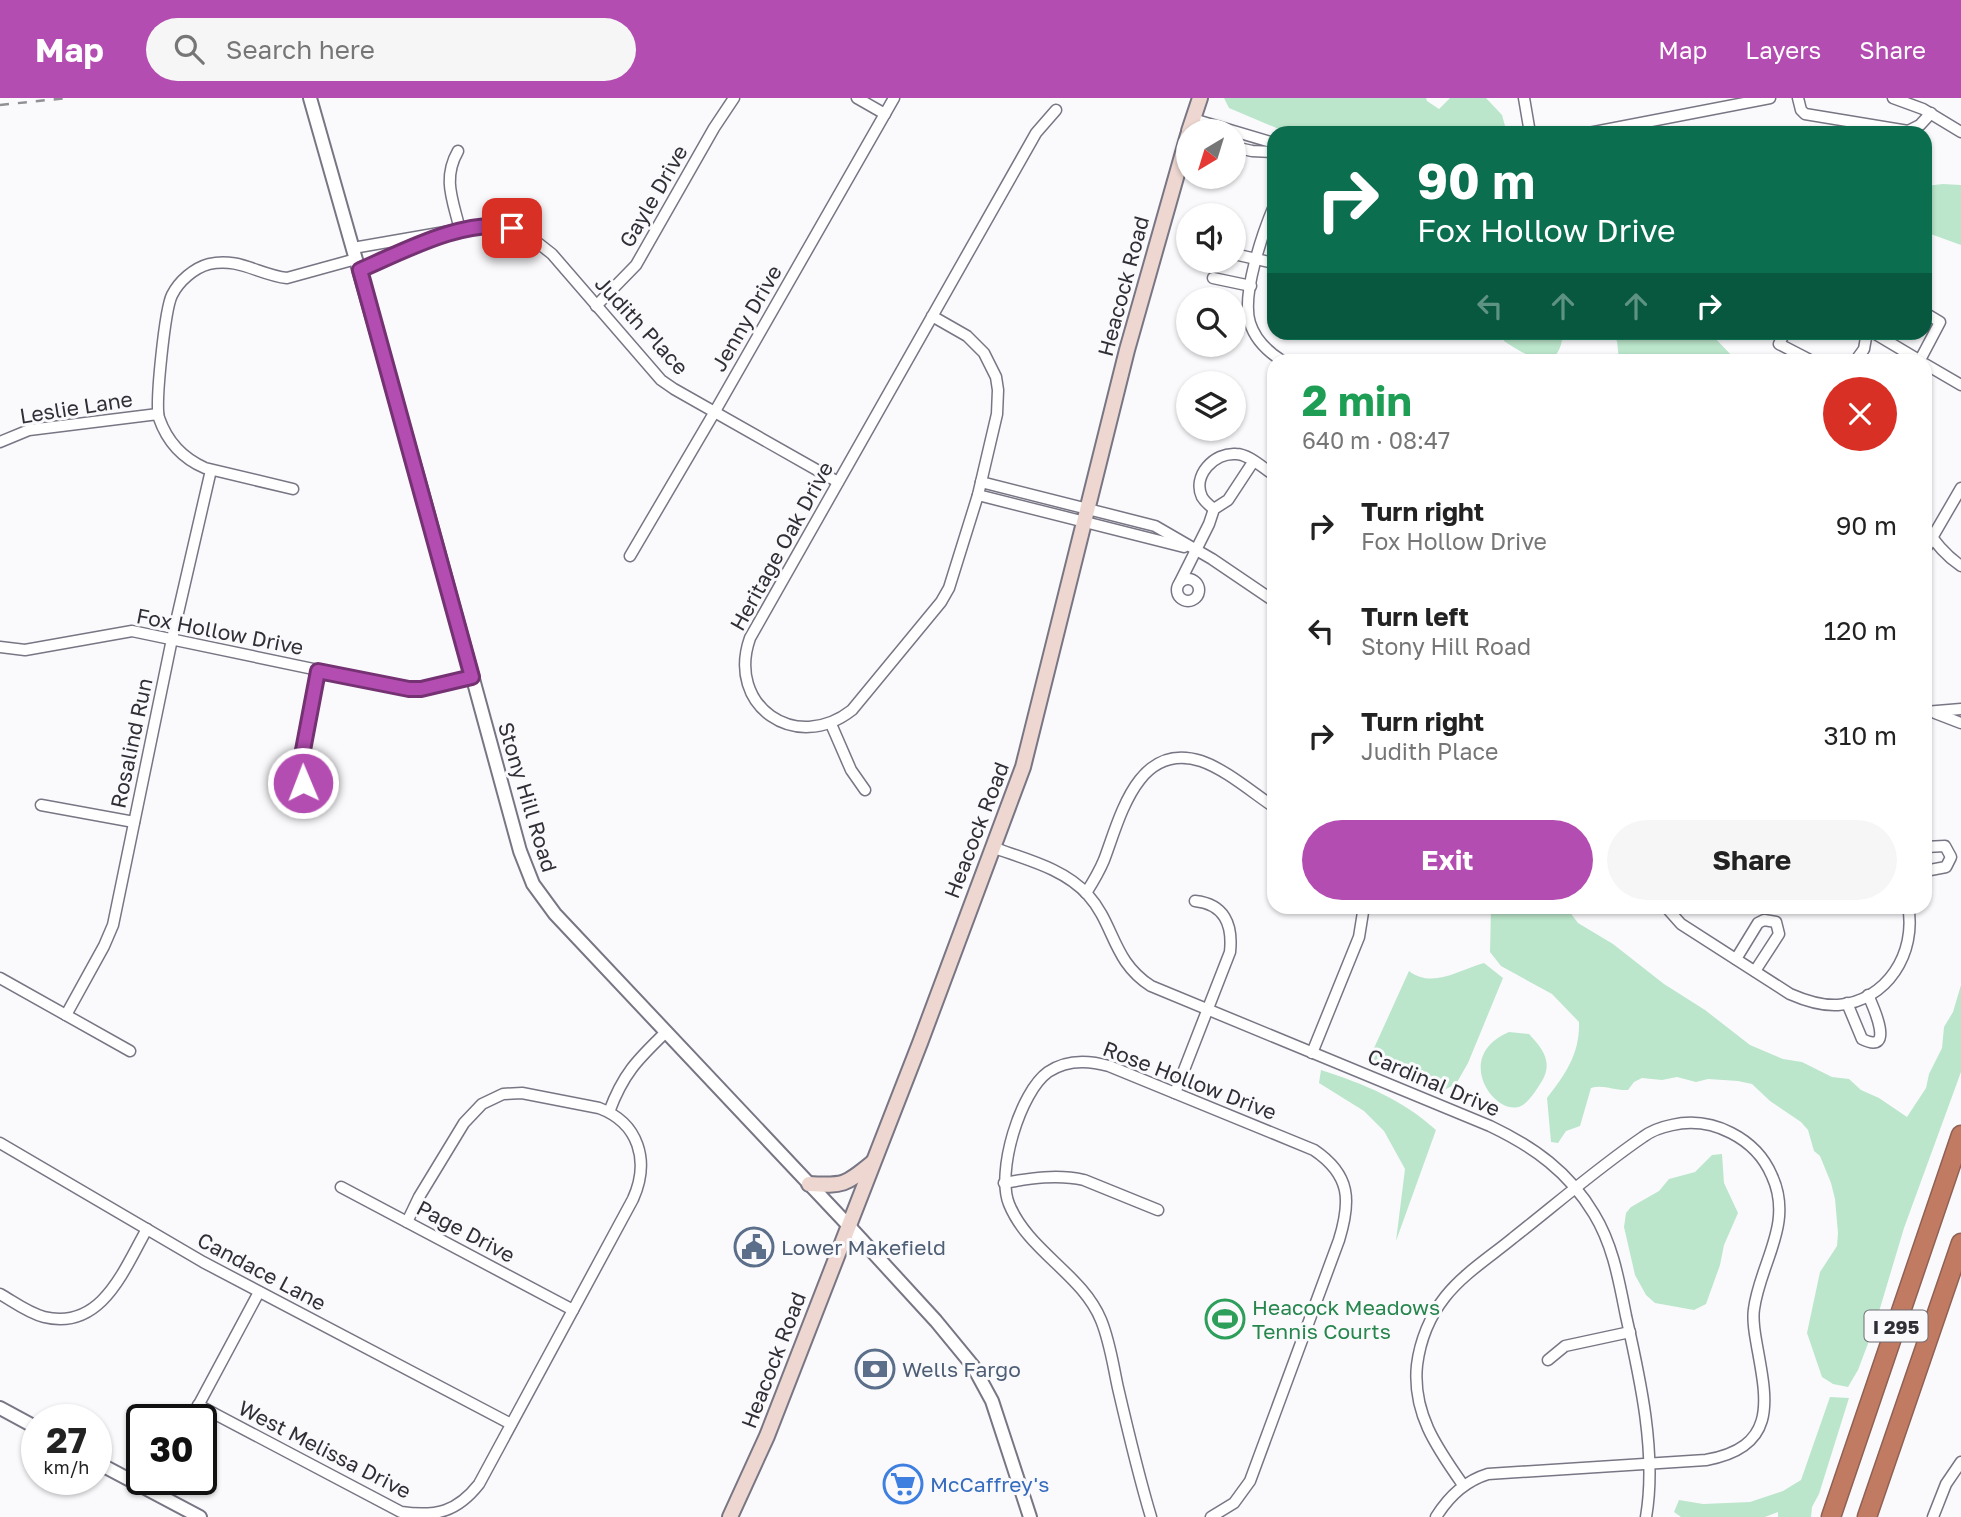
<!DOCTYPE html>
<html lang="en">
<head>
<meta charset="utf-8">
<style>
  body { margin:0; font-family:"Golos Text",sans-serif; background:#f6f6f6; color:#222; height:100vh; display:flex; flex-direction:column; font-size:26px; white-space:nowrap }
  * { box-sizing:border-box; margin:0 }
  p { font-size:23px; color:#767676 }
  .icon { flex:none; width:38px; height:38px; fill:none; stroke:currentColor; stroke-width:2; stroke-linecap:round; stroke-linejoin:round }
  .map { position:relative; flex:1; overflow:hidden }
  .panel { position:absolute; left:1267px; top:256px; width:665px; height:560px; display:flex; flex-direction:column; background:#fff; border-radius:21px; box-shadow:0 2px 5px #0004 }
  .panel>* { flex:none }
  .guide { position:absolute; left:1267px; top:28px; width:665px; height:214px; border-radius:21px; box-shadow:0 2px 5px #0004; background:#0b6e4f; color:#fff; overflow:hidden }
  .needle { width:46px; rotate:218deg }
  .controls { position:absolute; left:1176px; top:21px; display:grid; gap:14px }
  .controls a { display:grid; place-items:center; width:70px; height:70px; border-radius:50%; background:#fff; box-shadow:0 2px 5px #0004; font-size:35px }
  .speed { position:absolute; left:21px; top:1306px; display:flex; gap:14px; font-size:35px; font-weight:700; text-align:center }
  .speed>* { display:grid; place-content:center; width:91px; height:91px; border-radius:50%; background:#fff; box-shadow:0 2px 5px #0004; line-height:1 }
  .speed small { font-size:18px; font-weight:400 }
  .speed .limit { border:4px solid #111; border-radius:10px; background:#fff; color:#111 }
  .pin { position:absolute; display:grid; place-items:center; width:60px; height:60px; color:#fff; margin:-30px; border-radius:14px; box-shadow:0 4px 10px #0006 }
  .me { position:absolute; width:77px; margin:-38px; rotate:359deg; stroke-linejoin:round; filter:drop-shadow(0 0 5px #0008) }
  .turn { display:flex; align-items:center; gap:24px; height:147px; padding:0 35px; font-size:32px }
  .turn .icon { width:91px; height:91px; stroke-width:2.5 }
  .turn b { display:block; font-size:49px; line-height:60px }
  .lanes { display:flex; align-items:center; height:66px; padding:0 35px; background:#0003; justify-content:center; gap:35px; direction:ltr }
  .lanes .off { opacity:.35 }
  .round { display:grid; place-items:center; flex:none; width:74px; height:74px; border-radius:37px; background:#f6f6f6 }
  .summary { display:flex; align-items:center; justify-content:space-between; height:119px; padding:0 35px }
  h1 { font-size:42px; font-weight:700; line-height:52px; color:#1e9e55 }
  .action { display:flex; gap:14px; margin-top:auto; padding:14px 35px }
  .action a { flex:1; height:80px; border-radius:42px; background:#b44db1; color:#fff; font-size:28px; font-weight:700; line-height:80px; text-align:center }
  .action a+a { background:#f6f6f6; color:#222 }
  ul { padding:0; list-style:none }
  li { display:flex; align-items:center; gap:21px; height:105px; padding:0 35px }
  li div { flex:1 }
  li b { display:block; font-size:26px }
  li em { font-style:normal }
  header { display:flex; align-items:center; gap:42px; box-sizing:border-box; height:98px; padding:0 35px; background:#b44db1; color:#fff }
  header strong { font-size:33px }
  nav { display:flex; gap:38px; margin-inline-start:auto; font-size:24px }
  .search { width:490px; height:63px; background:#f6f6f6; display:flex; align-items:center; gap:18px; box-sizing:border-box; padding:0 24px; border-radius:38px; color:#767676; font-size:26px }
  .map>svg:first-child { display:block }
  .green { fill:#bbe6cb }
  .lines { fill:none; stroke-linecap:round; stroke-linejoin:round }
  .minor-casing { stroke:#787684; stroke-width:13 }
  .tertiary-casing { stroke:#787684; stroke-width:16 }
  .secondary-casing { stroke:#787684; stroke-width:18 }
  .motorway-casing { stroke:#8f6053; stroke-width:21 }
  .minor { stroke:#fff; stroke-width:10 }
  .tertiary { stroke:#fff; stroke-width:12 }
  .secondary { stroke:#edd7d0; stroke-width:14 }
  .motorway { stroke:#c27b63; stroke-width:18 }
  .rail { stroke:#919095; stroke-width:2.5; stroke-dasharray:9 9; stroke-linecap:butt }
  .route-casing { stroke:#753273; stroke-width:18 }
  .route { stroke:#b44db1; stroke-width:12 }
  .labels { text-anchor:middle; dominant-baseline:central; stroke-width:6; stroke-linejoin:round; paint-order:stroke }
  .shield { fill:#fafafd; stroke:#6d6c72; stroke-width:2 }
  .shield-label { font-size:19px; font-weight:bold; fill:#302f36 }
  .street-label { font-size:21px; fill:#302f36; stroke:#fafafd }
  .service-label { font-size:21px; fill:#4e5e75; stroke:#fafafd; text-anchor:start }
  .leisure-label { font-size:21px; fill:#27864d; stroke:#fafafd; text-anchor:start }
  .shop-label { font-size:21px; fill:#366cbe; stroke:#fafafd; text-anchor:start }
</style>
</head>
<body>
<header>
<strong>Map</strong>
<div class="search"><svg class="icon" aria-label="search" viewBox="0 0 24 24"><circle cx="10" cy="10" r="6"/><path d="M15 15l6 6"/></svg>Search here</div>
<nav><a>Map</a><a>Layers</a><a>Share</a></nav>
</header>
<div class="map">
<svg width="1961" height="1419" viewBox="0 0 1961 1419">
  <rect width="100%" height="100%" fill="#fafafd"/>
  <g class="green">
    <path d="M1224,0H1426L1427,3L1439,11L1450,0H1486L1502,17L1507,35H1288L1229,10Z"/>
    <path d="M1943,86L1961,87V147L1925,134V88Z"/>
    <path d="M1504,235H1563C1559,280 1527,258 1504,243Z"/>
    <path d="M1610,235H1710L1736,262H1619L1617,243Z"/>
    <path d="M1491,809H1569L1572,817L1578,825L1613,846L1664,886L1705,912L1750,947L1783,961L1802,964L1832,979L1849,981L1861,992L1879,1000L1907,1019L1926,990L1929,976L1942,950L1944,929L1953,914L1961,887V974L1904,1130L1875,1227L1858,1272L1848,1289L1833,1286L1822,1279L1807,1235L1820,1174L1837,1148L1838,1135L1835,1101L1831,1085L1820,1058L1814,1053L1808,1032L1801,1024L1770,1003L1752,986L1738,983L1708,981L1696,984L1677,979L1662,982L1642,980L1634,984L1628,992C1615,993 1603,986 1591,990L1580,1028L1566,1033L1558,1045L1551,1044L1547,1000C1566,976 1580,955 1579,924L1552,896L1501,868L1490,854Z"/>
    <path d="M1484,865L1503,880L1468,965L1456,986L1444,992L1396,973L1370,959L1409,873C1432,891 1459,872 1484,865Z"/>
    <path d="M1509,934L1529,936C1543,951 1553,964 1542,983C1537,991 1529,1004 1521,1008C1496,1020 1451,959 1509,934Z"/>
    <path d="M1321,972C1366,987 1400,1000 1436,1032L1396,1143L1405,1071L1384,1033L1364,1013L1319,985Z"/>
    <path d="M1722,1056L1724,1085L1738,1115L1724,1147L1720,1167L1706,1206L1694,1212L1655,1205L1646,1197L1635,1177L1624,1129L1626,1115L1631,1109L1659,1093L1669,1081L1695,1074L1712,1057Z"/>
    <path d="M1830,1299L1849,1300L1819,1396L1812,1409L1811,1419H1778V1414L1765,1419H1681L1674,1414L1679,1402L1703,1406L1750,1404L1783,1393L1801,1382Z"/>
  </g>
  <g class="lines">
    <defs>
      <g id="minor">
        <path d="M857,0L885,16"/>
        <path d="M1524,0L1530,35"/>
        <path d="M1798,0L1801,12L1805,16L1908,33L1920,27L1931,15"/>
        <path d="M1893,0L1923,11L1961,34"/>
        <path d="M1193,21L1274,45"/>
        <path d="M1589,35L1770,0"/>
        <path d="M1234,49L1252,53L1274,54"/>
        <path d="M458,53C442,81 453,102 460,132"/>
        <path d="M1274,108C1263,134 1241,197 1250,225C1255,241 1267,253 1281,262"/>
        <path d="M353,150L491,126L524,134L552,156L661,282L674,291L838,384"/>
        <path d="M1234,156L1274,165"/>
        <path d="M360,172L437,141"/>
        <path d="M1213,180L1251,188"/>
        <path d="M596,208L636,167L714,30L734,0"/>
        <path d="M932,218L967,238L984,255L996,279L998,292L997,316L978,397L949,490L941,504L852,612C796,656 726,608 750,540L1036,35L1056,12"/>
        <path d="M1785,234L1779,246L1810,262"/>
        <path d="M1872,234L1919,262"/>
        <path d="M1856,262L1864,251L1867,234"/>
        <path d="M1920,262L1940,224L1925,215"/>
        <path d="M1925,266L1961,287"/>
        <path d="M0,344L29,332L158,316"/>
        <path d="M981,384L1155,428L1212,461L1274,503"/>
        <path d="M293,391L205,370C182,360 167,343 159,320C155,305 165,211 172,197C179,183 194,170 209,166C239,159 259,177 287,180L356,161"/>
        <path d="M978,397L1184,449"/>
        <path d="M1214,411C1210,408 1205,404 1202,399C1192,378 1214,354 1236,356C1249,356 1264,371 1274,377"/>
        <path d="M1925,429C1935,445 1945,457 1961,468"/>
        <path d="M1925,452L1961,390"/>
        <path d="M630,458L714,315L894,0"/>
        <circle cx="1188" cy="492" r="11"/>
        <path d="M1180,484L1209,426L1214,411L1228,402L1253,364"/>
        <path d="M0,549L25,552L132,533L409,591H421L472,579"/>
        <path d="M1925,614L1961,611"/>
        <path d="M1935,615L1961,625"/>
        <path d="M831,626L851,672L865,692"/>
        <path d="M303,685L300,668L318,573"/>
        <path d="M41,707L134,724"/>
        <path d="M992,749C1024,761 1064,770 1088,797C1115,827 1112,863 1151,888L1490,1028C1534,1049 1569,1074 1594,1116C1613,1147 1619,1183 1626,1218C1640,1280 1657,1356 1646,1419"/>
        <path d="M1925,749L1945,748L1951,759L1946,769L1925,773"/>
        <path d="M1086,795C1093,784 1099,774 1104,762C1120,720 1137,643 1201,663C1225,671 1253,695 1274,709"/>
        <path d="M1665,808L1681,826L1790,896C1806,903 1821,908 1838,907C1887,903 1917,855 1908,808"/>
        <path d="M1736,861L1758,825L1764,822L1776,824L1779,836L1755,873"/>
        <path d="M0,880L130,953"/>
        <path d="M1847,905L1862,941C1896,958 1873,908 1868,897"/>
        <path d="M66,917L104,848L113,827L172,541L211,372"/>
        <path d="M1312,955L1359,839L1364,808"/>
        <path d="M1175,995L1230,854C1233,826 1224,806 1195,803"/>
        <path d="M609,1014C623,976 637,962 666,934"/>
        <path d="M0,1045L203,1164L511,1326"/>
        <path d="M1004,1085C1031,1080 1058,1076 1084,1082L1158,1112"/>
        <path d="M341,1089L573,1212"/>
        <path d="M0,1196C14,1204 28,1215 44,1219C102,1233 124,1171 147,1131"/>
        <path d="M1548,1262L1565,1248L1630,1234"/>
        <path d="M198,1307L401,1414C436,1419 457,1414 479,1386L633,1101C650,1063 639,1025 599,1010L522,995L503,996L482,1006L464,1025L419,1099L407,1124"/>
        <path d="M191,1321L259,1194"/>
        <path d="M154,1394L161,1381"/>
        <path d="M1151,1419C1138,1376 1128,1333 1118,1290C1113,1267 1110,1244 1101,1222C1082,1176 1028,1153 1009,1106C996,1074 1020,994 1048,974C1067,961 1088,962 1109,968L1314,1052C1351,1077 1351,1103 1339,1142L1250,1383L1234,1405L1211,1419"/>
        <path d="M1436,1419C1449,1398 1465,1383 1488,1376L1706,1362C1778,1349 1767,1303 1757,1248C1755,1236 1752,1223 1754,1211C1760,1165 1794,1126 1772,1078C1756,1040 1712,1018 1672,1027C1662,1029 1651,1033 1643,1039C1599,1069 1555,1107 1513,1140C1490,1159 1463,1176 1445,1199C1430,1218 1420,1243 1417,1267C1412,1315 1437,1350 1463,1387"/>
        <path d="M1933,1419L1946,1386L1961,1364"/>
      </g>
      <g id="tertiary">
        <path d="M310,0L422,394L520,753L533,786L555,816L848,1127L936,1223L973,1268L992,1303L1030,1419"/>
        <path d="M0,1310L37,1330"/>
        <path d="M96,1364L200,1419"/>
      </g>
      <g id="secondary">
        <path d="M1189,33L1200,0"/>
        <path d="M809,1086C844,1088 845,1087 872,1065"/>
        <path d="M730,1419L767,1338L920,945L1023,669L1127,252L1188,37"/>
      </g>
      <g id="motorway">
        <path d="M1831,1419L1961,1037"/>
        <path d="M1867,1419L1961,1145"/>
      </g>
    </defs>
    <use href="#minor" class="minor-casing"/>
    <use href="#tertiary" class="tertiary-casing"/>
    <use href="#secondary" class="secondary-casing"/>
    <use href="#motorway" class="motorway-casing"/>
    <use href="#minor" class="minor"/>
    <use href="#tertiary" class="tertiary"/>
    <use href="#secondary" class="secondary"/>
    <use href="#motorway" class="motorway"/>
    <path class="rail" d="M0,7L67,0"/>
  </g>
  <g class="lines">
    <defs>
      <path id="route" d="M303,685L300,668L318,573L409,591H421L472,579L360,172C402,154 466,119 512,130"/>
    </defs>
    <use href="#route" class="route-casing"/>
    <use href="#route" class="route"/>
  </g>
  <defs>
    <symbol id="civic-ring" viewBox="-11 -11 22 22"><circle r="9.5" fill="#fafafd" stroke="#5c6f8a" stroke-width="1.5"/><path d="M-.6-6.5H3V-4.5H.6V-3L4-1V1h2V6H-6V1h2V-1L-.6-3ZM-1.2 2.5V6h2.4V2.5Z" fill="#5c6f8a"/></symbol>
    <symbol id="stadium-ring" viewBox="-11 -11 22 22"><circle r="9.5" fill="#fafafd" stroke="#2e9e5b" stroke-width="1.5"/><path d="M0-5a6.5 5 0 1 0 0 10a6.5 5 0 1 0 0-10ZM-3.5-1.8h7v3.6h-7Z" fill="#2e9e5b"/></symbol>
    <symbol id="bank-ring" viewBox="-11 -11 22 22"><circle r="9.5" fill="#fafafd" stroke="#5c6f8a" stroke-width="1.5"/><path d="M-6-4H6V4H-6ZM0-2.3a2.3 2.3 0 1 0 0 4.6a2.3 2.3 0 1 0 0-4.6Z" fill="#5c6f8a"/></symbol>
    <symbol id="supermarket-ring" viewBox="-11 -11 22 22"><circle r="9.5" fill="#fafafd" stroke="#3f7fe0" stroke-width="1.5"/><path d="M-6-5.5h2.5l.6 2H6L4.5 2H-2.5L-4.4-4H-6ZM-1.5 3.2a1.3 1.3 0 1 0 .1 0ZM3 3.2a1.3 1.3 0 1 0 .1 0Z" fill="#3f7fe0"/></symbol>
  </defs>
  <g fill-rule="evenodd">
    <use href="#civic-ring" x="732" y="1127" width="44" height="44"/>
    <use href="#stadium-ring" x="1203" y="1199" width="44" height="44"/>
    <use href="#bank-ring" x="853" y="1249" width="44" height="44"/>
    <use href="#supermarket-ring" x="881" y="1364" width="44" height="44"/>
  </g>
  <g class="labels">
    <rect class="shield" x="1864.5" y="1212.5" width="63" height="31" rx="5"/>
    <g class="shield-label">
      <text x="1896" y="1228">I 295</text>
    </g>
    <g class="street-label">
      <text transform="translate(653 98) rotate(-60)">Gayle Drive</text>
      <text transform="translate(1123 188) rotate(-75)">Heacock Road</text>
      <text transform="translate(746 220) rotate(-60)">Jenny Drive</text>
      <text transform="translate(642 227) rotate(47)">Judith Place</text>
      <text transform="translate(76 309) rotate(-9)">Leslie Lane</text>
      <text transform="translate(781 448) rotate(-61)">Heritage Oak Drive</text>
      <text transform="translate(220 533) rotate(11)">Fox Hollow Drive</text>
      <text transform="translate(131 645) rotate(-78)">Rosalind Run</text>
      <text transform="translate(528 699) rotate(73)">Stony Hill Road</text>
      <text transform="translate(976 732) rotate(-69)">Heacock Road</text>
      <text transform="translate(1190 982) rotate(21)">Rose Hollow Drive</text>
      <text transform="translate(1434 984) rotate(23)">Cardinal Drive</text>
      <text transform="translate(466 1133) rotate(28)">Page Drive</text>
      <text transform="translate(262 1173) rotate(28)">Candace Lane</text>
      <text transform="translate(773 1262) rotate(-69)">Heacock Road</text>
      <text transform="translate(325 1351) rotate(27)">West Melissa Drive</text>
    </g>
    <g class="service-label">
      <text x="781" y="1149">Lower Makefield</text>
      <text x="902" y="1271">Wells Fargo</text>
    </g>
    <g class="leisure-label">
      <text x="1252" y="1209">Heacock Meadows<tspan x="1252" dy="24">Tennis Courts</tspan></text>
    </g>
    <g class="shop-label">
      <text x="930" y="1386">McCaffrey's</text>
    </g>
  </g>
</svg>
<div class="controls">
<a><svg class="needle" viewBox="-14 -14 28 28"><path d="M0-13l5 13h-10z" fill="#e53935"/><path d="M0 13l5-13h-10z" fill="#767676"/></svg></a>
<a><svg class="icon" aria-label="sound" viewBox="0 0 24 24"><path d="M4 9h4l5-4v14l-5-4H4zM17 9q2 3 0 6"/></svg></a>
<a><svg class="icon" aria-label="search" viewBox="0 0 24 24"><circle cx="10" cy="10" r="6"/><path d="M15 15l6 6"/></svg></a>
<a><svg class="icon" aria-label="layers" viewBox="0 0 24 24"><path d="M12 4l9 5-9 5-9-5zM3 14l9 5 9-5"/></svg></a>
</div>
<div class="speed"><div>27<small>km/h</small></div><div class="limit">30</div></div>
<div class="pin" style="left:512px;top:130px;background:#d93025"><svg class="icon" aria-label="arrive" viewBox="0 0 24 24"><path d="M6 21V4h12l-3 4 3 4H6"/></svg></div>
<svg class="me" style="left:303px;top:685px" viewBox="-20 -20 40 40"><circle r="17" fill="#b44db1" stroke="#fff" stroke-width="3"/><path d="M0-11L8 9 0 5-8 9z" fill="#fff"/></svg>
<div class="guide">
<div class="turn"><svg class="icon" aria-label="right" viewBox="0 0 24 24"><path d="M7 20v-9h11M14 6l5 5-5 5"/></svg><div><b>90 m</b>Fox Hollow Drive</div></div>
<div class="lanes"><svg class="icon off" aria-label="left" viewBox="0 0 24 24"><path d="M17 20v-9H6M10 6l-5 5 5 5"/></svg><svg class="icon off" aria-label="ahead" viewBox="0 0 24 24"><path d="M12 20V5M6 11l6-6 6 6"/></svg><svg class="icon off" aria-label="ahead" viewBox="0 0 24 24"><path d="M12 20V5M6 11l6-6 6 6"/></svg><svg class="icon" aria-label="right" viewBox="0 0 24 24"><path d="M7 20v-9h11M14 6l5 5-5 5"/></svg></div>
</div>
<section class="panel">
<div class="summary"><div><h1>2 min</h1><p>640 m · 08:47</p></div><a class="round" style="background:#d93025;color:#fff"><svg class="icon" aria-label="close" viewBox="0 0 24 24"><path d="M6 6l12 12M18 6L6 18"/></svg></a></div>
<ul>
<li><svg class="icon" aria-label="right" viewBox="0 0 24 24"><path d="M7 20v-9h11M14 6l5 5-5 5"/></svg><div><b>Turn right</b><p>Fox Hollow Drive</p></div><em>90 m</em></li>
<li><svg class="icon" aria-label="left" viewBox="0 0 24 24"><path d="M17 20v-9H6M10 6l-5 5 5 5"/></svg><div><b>Turn left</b><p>Stony Hill Road</p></div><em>120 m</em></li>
<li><svg class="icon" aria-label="right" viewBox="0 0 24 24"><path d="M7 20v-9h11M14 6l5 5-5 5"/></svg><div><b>Turn right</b><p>Judith Place</p></div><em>310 m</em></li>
</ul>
<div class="action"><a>Exit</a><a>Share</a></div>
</section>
</div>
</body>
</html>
